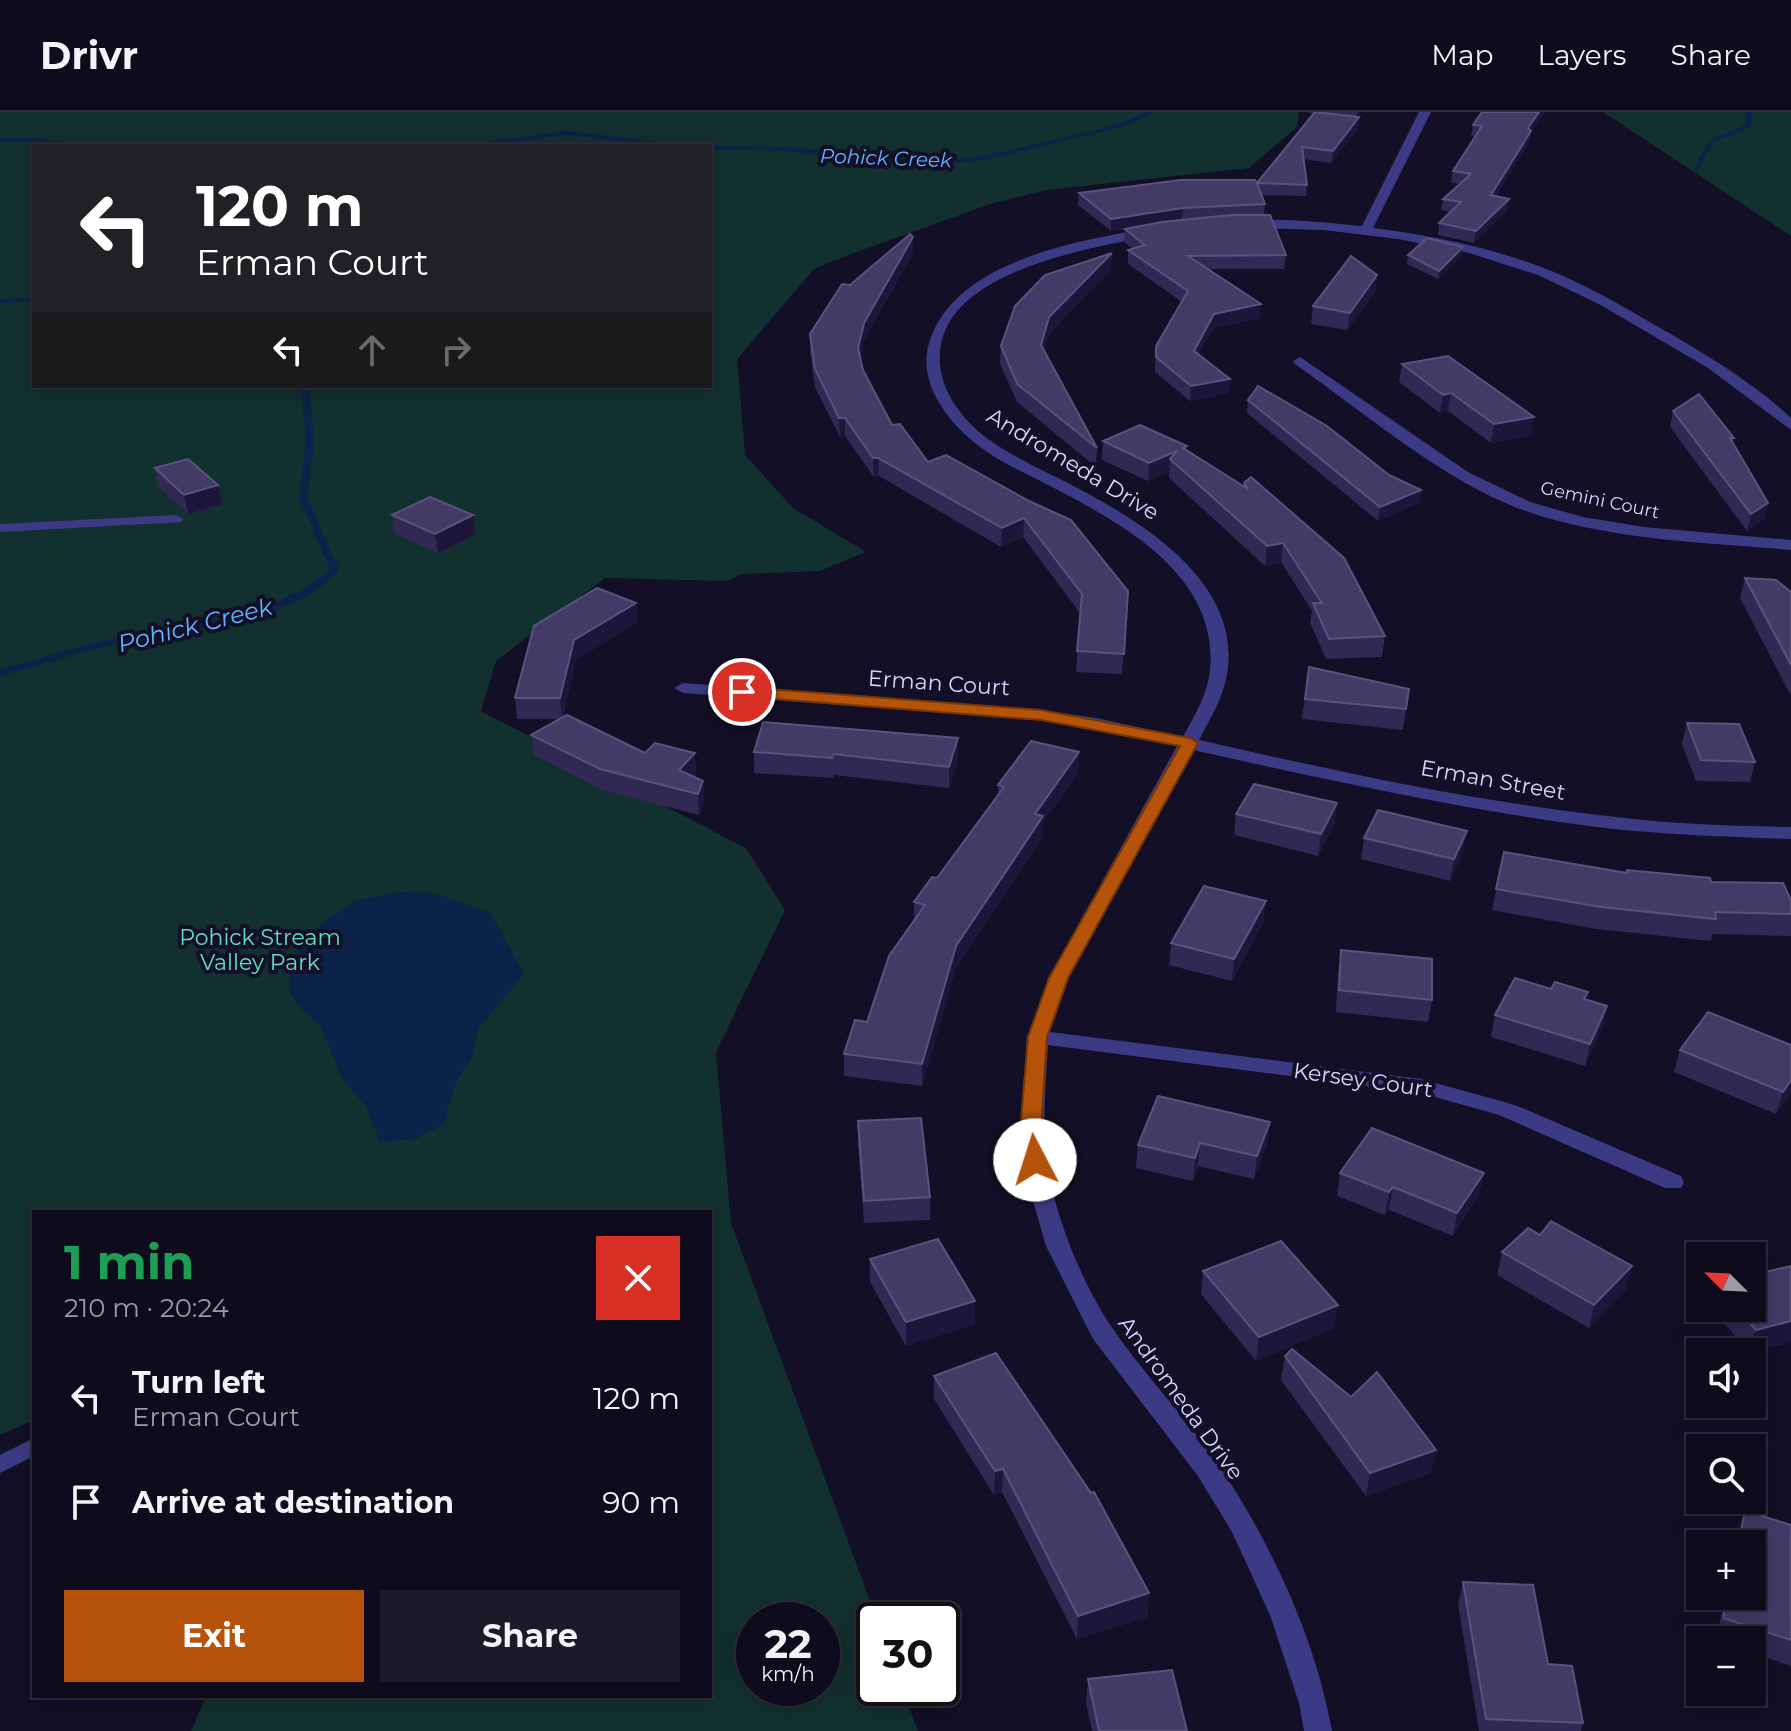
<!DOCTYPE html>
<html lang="en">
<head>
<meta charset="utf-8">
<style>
  body { margin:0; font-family:Montserrat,sans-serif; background:#1c1929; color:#f1f3f6; height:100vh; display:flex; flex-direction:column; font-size:30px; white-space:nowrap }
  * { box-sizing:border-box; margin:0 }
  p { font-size:26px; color:#9b9ba3 }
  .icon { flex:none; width:44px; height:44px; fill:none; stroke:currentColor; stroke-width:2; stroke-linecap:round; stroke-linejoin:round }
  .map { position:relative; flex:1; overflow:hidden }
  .side { position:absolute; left:32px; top:1098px; width:680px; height:488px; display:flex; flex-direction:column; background:#0e0b1c; border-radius:0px; box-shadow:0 4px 20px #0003,0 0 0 2px #2e2b3b }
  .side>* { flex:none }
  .hud { position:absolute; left:32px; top:32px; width:680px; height:244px; border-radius:0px; box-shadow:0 4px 20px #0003,0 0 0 2px #2e2b3b; background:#202124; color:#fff; overflow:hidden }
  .needle { width:52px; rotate:294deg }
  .tools { position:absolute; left:1686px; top:1130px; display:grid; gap:16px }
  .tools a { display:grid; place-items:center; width:80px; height:80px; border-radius:0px; background:#0e0b1c; box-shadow:0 4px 20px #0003,0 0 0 2px #2e2b3b; font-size:40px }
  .speed { position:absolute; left:736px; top:1490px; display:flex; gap:16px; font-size:40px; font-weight:700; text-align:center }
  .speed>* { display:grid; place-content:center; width:104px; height:104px; border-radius:50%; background:#0e0b1c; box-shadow:0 4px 20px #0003,0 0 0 2px #2e2b3b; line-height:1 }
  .speed small { font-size:20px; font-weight:400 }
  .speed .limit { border:4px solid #111; border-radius:12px; background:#fff; color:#111 }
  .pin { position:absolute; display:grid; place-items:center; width:68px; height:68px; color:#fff; margin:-34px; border:4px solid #fff; border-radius:50%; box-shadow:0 2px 8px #0007 }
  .me { position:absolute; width:88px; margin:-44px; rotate:355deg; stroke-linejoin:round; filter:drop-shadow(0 0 6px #0008) }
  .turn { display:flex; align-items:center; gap:28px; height:168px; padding:0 32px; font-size:36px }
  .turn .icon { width:104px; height:104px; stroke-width:2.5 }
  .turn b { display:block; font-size:56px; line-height:68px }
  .lanes { display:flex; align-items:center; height:76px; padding:0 32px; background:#0003; justify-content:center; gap:40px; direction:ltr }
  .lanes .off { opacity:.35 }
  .round { display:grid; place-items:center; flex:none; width:84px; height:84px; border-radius:0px; background:#1c1929 }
  .head { display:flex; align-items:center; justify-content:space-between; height:136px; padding:0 32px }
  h1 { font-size:48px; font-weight:700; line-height:60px; color:#1e9e55 }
  .action { display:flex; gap:16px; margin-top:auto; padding:16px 32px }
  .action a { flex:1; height:92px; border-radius:0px; background:#b45309; color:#fff; font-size:32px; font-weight:700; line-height:92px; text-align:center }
  .action a+a { background:#1c1929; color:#f1f3f6 }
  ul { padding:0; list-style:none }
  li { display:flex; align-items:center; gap:24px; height:104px; padding:0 32px }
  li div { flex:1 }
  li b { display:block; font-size:30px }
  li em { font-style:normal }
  header { display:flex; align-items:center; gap:48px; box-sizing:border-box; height:112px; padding:0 40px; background:#0e0b1c; border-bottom:2px solid #2e2b3b }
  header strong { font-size:38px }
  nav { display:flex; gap:44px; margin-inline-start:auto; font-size:28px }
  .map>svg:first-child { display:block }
  .green { fill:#12302f; fill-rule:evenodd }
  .water { fill:#0c2248 }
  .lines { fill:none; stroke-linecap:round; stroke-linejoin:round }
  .stream { fill:#0c2248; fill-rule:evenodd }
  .service { fill:#3d3a85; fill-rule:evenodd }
  .minor { fill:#3d3a85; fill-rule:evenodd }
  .wall { fill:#312854 }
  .shaded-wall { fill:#1d163a }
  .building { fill:#433a66; stroke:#5a527e; stroke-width:2 }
  .route { fill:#b45309; stroke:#753606; stroke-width:2 }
  .labels { text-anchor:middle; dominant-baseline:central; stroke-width:8; stroke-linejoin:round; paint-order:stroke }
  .far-street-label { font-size:18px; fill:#d9d4ff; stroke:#130f26 }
  .far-water-label { font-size:20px; font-style:italic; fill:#62b6ff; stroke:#130f26 }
  .street-label { font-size:22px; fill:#d9d4ff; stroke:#130f26 }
  .park-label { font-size:22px; fill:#5fe0c0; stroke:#130f26 }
  .water-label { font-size:24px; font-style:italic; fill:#62b6ff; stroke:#130f26 }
</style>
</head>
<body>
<header>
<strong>Drivr</strong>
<nav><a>Map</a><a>Layers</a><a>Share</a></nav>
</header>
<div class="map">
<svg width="1791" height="1619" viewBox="0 0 1791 1619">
  <rect width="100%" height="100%" fill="#130f26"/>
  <g class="green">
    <path d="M0,0H1299L1297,15L1249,56L1047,78L993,91L843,145L814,157L737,247L745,343L793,396L866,440L820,459L742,462L727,469L605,466L496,549L481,599L746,736L785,798L716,940L731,1111L877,1508H874V1576H902L918,1619H191L206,1584H710V1100H34V1308L0,1323ZM34,34H710V274H34ZM754,1508H822V1576H754Z"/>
    <path d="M1603,0H1791V124Z"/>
  </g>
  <path class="water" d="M397,780L433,781L491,801L524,862L478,917L472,946L456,970L443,1013L415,1027L380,1030L366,995L342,966L320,913L301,897L289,880V857L301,832L326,808L355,789Z"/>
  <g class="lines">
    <g class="stream">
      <path d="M1146,0H1154L1142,7L1118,16L984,48C925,58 863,47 804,41C773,37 741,38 710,38V34L789,35L906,47H962L984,44L1101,17L1126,9Z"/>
      <path d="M1747,0H1753L1750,15L1714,30L1698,58H1694L1693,57L1710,28L1745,13Z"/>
      <path d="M567,19L676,32L679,34H660L567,23L483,34H466L469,32Z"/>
      <path d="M0,26H39L84,34H68L39,30H0Z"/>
      <path d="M34,185V189L0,191V187Z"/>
      <path d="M301,274H309L314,329L307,385L339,458L338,460C332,465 326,471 319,476C268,512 185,517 125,530C83,539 42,553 0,564V558C41,547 82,533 124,524C195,509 273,507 330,457L299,385L306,329Z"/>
    </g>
    <g class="service">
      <path d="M177,403L183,407L181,410L0,420V412Z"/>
      <path d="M34,1326V1344L0,1361V1343Z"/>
    </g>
    <g class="minor">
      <path d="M1419,0H1431L1373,116C1437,124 1504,138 1563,164C1600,180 1635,202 1671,222C1713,247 1755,272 1791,306V318L1708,256L1599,192L1538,163L1469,141L1398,127L1324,118L1249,116L1243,112C1257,102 1340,112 1362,114Z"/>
      <path d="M1150,116L1156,120L1154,123C1090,137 932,159 940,253C943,283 964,309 988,327C1017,348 1052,362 1083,379C1149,414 1242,474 1227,562C1223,586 1210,607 1199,628C1336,659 1475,690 1616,705C1674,712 1732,714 1791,715V727C1732,725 1673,723 1614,717C1472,700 1333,669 1193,638L1069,866L1050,920L1421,967L1515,993L1681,1064L1684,1070L1681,1076H1665L1499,1003L1421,981L1048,933C1045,983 1041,1022 1051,1072C1061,1119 1086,1178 1113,1217C1145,1264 1186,1305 1218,1352C1271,1431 1315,1525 1332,1619H1304L1299,1591L1270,1503L1232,1420L1198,1364L1093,1227L1046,1134L1029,1075L1020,1020L1027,925L1049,866L1177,634L1041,608L683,581L674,576L683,571L1041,598L1096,606L1183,625C1194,604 1208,582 1210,558C1219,465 1126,414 1056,377C1026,361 993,348 968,325C943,303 920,269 928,235C949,150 1076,129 1150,116Z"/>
      <path d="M1300,245L1468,360L1530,390L1583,405L1644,415L1791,428V438C1701,430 1606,428 1520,397C1443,368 1363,300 1295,252L1293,249Z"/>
    </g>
  </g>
  <g class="wall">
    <path d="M1309,0H1359L1355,5H1359L1358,17L1331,51L1304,47L1307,73L1306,84L1261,83L1265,92L1264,103L1286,143L1284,157H1209L1260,206L1213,216L1199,242L1230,267L1228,281L1190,289L1155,260L1156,234L1182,190L1128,152V138L1133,137L1124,130L1125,117H1127L1111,119L1078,93L1079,81L1257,71L1313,2Z"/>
    <path d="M1473,13L1530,22L1529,30L1496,84L1509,87L1507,99L1474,131L1438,123L1439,111L1450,100L1441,98L1443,87L1459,72L1451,71L1453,59L1475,25L1471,24Z"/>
    <path d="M1463,135L1462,143L1438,167L1407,152L1408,143Z"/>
    <path d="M913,141L864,228L860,246L863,258L892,313L928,350L946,343L1128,479L1122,562L1076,560L1080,501L1023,425L1001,435L879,364L874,365L845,324L840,325L815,275L810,240V222L850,173Z"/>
    <path d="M1112,141L1111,158L1048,223L1044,238L1097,336L1096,355L1017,290L1000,252L1001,234Z"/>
    <path d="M1377,163L1375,180L1347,218L1311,212L1313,194Z"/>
    <path d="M1402,252L1531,323L1491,331L1448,299L1440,301L1399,270Z"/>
    <path d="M1248,288L1389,363L1421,378L1419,391L1378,409L1247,301Z"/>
    <path d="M1673,299L1734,326L1733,331L1768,391L1764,407L1747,419L1670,315Z"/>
    <path d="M1103,329L1187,334L1186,338L1244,374V371L1385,524L1382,545L1326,547L1310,511L1312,499L1281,450L1265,454L1169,366V360L1148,369L1102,348Z"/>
    <path d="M155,356L218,373L222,392L188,402L158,375Z"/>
    <path d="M392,403H473L475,422L438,441L395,422Z"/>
    <path d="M1745,466L1791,480V584L1740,486Z"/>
    <path d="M636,491L637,510L576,548L563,605L645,641H695L696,662L693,665L703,669L704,690L699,703L602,678L534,643L531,623L559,607H517L515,586Z"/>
    <path d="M1309,555L1409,577L1403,618L1302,607Z"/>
    <path d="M1687,611L1755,650L1750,670L1696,669L1682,632Z"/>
    <path d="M958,626V647L949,676L834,663L833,666L754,661V640Z"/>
    <path d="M1079,640L1078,661L1042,712V726L956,856L922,974L844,964V942L867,910L914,809V790L937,766L998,683V673Z"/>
    <path d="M1337,691L1334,713L1318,744L1234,723L1236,702Z"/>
    <path d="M1364,726L1463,740L1450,769L1361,747Z"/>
    <path d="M1504,740L1626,761L1627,758L1711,770L1791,788V824L1712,822L1711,829L1596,817L1492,798Z"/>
    <path d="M1266,789L1263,811L1232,869L1169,853L1171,831Z"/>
    <path d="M1341,838L1432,888L1428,910L1336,900L1338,860Z"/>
    <path d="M1586,888L1607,894L1602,916L1585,954L1491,925L1495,903Z"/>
    <path d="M1680,938L1791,981L1776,1002L1674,960Z"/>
    <path d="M858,1009L930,1085V1108L864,1111L858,1032Z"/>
    <path d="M1270,1010L1267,1032L1254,1067L1198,1054L1193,1069L1136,1056L1138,1033Z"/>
    <path d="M1340,1061H1484L1479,1083L1453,1124L1389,1098L1385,1103L1337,1084Z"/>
    <path d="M1502,1140L1626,1177L1589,1216L1497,1163Z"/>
    <path d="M870,1147L975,1189V1212L906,1234L870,1170Z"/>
    <path d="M1791,1154V1230L1752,1240H1748L1712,1196H1752Z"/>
    <path d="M1203,1159L1338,1193L1334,1216L1256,1249L1201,1182Z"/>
    <path d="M1285,1244L1436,1338L1431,1361L1366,1384L1281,1268Z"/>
    <path d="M934,1264L1149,1481L1147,1505L1077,1527L1002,1380L994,1383L934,1287Z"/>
    <path d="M1745,1399L1791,1413V1554L1752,1541V1528H1716L1725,1484H1752V1432H1736Z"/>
    <path d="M1463,1470L1583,1611L1581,1619H1479L1458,1493Z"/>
    <path d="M1088,1567L1187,1619H1092L1086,1591Z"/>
  </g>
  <g class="shaded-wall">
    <path d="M1539,0H1545L1530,22L1529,30L1489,95L1491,83L1528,16Z"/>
    <path d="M1359,5L1358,17L1331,51L1333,39Z"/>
    <path d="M1509,87L1507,99L1474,131L1476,119Z"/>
    <path d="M1183,96L1182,108L1111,119V107Z"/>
    <path d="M913,125V141L864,228L858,254V236L864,211Z"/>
    <path d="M1463,135L1462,143L1438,167L1439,159Z"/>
    <path d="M1112,141L1111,158L1048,223L1040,250L1041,233L1049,205Z"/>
    <path d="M1377,163L1375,180L1347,218L1350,201Z"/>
    <path d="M1261,192L1260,206L1213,216L1193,253L1194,239L1214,202Z"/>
    <path d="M1230,267L1228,281L1190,289L1191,274Z"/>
    <path d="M1451,281L1448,299L1440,301L1443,283Z"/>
    <path d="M1534,305L1531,323L1491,331L1494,312Z"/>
    <path d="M839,306H845V324L840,325Z"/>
    <path d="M1177,339L1170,347L1169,360L1148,369L1149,351Z"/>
    <path d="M873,346H878L879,364L874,365Z"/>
    <path d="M218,373L222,392L188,402L184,383Z"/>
    <path d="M1421,378L1419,391L1378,409L1380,395Z"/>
    <path d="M1768,391L1764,407L1747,419L1751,402Z"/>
    <path d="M473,403L475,422L438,441L435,422Z"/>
    <path d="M1024,406L1023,425L1001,435L1002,416Z"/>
    <path d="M1283,431L1281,450L1265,454L1267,434Z"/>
    <path d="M636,491L637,510L576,548L562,607L560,586L574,528Z"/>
    <path d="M958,626V647L949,676V655Z"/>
    <path d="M1079,640L1078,661L1042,712V726L956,856L922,974V952L956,834L1035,702Z"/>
    <path d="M695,641L696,662L680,679L679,658Z"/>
    <path d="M703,669L704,690L699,703L698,682Z"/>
    <path d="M1337,691L1334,713L1318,744L1321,722Z"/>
    <path d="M1467,719L1463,740L1450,769L1454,747Z"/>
    <path d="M1266,789L1263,811L1232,869L1234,847Z"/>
    <path d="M1607,894L1602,916L1585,954L1590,932Z"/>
    <path d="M1791,968V981L1776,1002L1783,980Z"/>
    <path d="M1270,1010L1267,1032L1254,1067L1257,1044Z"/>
    <path d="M1200,1031L1198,1054L1193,1069L1195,1046Z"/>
    <path d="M1484,1061L1479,1083L1453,1124L1457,1101Z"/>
    <path d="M1393,1075L1389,1098L1385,1103L1389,1080Z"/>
    <path d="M1632,1154L1626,1177L1589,1216L1594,1193Z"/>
    <path d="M975,1189V1212L906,1234V1210Z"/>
    <path d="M1338,1193L1334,1216L1256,1249L1259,1225Z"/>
    <path d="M1791,1209V1230L1752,1240H1749L1756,1218Z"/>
    <path d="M1436,1338L1431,1361L1366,1384L1370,1361Z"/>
    <path d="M1003,1357L1002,1380L994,1383L995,1359Z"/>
    <path d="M1149,1481L1147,1505L1077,1527L1078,1504Z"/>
  </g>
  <g class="building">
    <path d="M1315,0L1359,5L1333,39L1302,35L1307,73L1257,71L1265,92L1183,96L1111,107L1079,81L1181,68H1255L1257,71Z"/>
    <path d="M1482,0H1539L1528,16L1531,19L1491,83L1509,87L1476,119L1439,111L1461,90L1443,87L1471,62L1453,59L1482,14L1473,13Z"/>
    <path d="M1231,103H1270L1286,143L1188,144L1261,192L1214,202L1194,239L1230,267L1191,274L1156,245V234L1188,179L1128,138L1145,133L1125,117L1162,110Z"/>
    <path d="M910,122L913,125L864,211L858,236L863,258L892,313L900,312L928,350L946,343L1029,389L1071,408L1128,479L1124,542L1077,539L1082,482L1024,406L1002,416L878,346H873L845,306H839L815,257L810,222L842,172L850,173Z"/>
    <path d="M1427,126L1463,135L1439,159L1408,143Z"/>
    <path d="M1112,141L1049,205L1041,233L1097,336L1017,272L1001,234L1015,194L1045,163Z"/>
    <path d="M1351,144L1377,163L1350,201L1313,194Z"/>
    <path d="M1448,244L1534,305L1494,312L1451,281L1443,283L1402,252Z"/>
    <path d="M1258,274L1327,314L1389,363L1421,378L1380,395L1248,288Z"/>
    <path d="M1699,282L1734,326H1730L1768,391L1751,402L1673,299Z"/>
    <path d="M1140,313L1187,334L1183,336L1248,377L1244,371L1251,365L1344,446L1385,524L1329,527L1313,491H1322L1283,431L1267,434L1170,347L1177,339L1149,351L1103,329Z"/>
    <path d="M188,347L218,373L184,383L155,356Z"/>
    <path d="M430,385L473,403L435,422L392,403Z"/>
    <path d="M1745,466L1776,468L1791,480V553Z"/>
    <path d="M597,476L636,491L574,528L560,586H515L534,514Z"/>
    <path d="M1309,555L1409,577L1406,597L1305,587Z"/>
    <path d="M567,603L645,641L655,631L695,641L679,658L703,669L698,682L600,657L531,623Z"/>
    <path d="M763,610L958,626L949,655L833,642L832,646L754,640Z"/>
    <path d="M1687,611L1739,612L1755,650L1701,648Z"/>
    <path d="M1031,629L1079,640L1035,702L1043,704L956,834L922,952L844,942L855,908L867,910L889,844L925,793L914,790L932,765L937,766L1004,675L998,673Z"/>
    <path d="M1254,672L1337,691L1321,722L1236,702Z"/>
    <path d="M1378,698L1467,719L1454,747L1364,726Z"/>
    <path d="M1504,740L1627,761V758L1710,766L1711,770L1783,771L1791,788V802L1715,800L1716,807L1601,795L1496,777Z"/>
    <path d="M1204,774L1266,789L1234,847L1171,831Z"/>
    <path d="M1341,838L1432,847V888L1339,878Z"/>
    <path d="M1515,866L1551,877L1555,870L1588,880L1584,887L1607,894L1590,932L1495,903Z"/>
    <path d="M1708,900L1791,933V968L1783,980L1680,938Z"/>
    <path d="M1158,984L1270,1010L1257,1044L1200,1031L1195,1046L1138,1033Z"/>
    <path d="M921,1006L930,1085L864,1089L858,1009Z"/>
    <path d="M1372,1016L1484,1061L1457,1101L1393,1075L1389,1080L1340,1061Z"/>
    <path d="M1551,1109L1632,1154L1594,1193L1502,1140L1528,1116L1540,1123Z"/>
    <path d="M938,1127L975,1189L906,1210L870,1147Z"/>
    <path d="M1281,1129L1338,1193L1259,1225L1203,1159Z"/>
    <path d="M1791,1154V1209L1756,1218L1738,1196H1752V1163Z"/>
    <path d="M1292,1237L1351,1285L1377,1260L1436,1338L1370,1361L1285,1244Z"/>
    <path d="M996,1241L1091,1381L1094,1380L1149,1481L1078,1504L1003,1357L995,1359L934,1264Z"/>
    <path d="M1745,1399L1791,1413V1528L1723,1506L1728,1484H1752V1432H1738Z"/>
    <path d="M1463,1470L1533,1473L1548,1552L1572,1554L1583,1611L1486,1607Z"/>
    <path d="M1172,1558L1187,1619H1099L1088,1567Z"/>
  </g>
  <path class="route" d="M742,575L1041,598L1190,626L1198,631L1068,866L1047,925L1041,1020L1045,1048L1042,1053H1028L1020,1020L1028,925L1049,866L1180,634L1041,608L737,584L734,580Z"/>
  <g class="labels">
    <g class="far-street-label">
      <text transform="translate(1600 388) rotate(12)">Gemini Court</text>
    </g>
    <g class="far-water-label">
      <text transform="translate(886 46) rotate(2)">Pohick Creek</text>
    </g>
    <g class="street-label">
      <text transform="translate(1073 352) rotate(31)">Andromeda Drive</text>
      <text transform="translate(939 571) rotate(4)">Erman Court</text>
      <text transform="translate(1493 668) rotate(10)">Erman Street</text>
      <text transform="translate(1363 968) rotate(8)">Kersey Court</text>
      <text transform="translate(1181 1286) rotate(54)">Andromeda Drive</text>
    </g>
    <g class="park-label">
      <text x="260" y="825">Pohick Stream<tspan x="260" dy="25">Valley Park</tspan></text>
    </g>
    <g class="water-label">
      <text transform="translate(195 513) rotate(-14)">Pohick Creek</text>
    </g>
  </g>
</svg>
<div class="tools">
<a><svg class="needle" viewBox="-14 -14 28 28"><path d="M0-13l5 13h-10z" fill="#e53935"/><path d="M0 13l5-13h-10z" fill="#9b9ba3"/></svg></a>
<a><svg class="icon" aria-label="sound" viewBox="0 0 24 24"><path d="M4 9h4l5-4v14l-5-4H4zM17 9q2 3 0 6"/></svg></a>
<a><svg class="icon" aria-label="search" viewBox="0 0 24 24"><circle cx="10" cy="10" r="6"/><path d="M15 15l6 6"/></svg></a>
<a>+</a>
<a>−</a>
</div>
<div class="speed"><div>22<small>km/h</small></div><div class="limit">30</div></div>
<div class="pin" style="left:742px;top:580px;background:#d93025"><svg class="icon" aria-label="arrive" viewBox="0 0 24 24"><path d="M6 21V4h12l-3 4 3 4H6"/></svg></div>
<svg class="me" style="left:1035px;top:1048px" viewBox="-20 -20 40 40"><circle r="19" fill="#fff"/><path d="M0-13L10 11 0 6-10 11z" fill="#b45309"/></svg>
<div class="hud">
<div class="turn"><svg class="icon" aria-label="left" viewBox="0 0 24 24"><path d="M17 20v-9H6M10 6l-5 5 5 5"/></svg><div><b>120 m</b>Erman Court</div></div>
<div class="lanes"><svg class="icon" aria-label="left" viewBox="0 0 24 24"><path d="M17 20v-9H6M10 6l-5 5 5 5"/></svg><svg class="icon off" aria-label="ahead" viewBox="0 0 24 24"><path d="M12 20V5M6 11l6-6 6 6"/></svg><svg class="icon off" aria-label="right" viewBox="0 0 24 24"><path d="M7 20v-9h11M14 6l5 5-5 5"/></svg></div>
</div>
<section class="side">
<div class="head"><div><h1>1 min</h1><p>210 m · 20:24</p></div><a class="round" style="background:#d93025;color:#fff"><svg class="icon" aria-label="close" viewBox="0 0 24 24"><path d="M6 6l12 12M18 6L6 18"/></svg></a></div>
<ul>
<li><svg class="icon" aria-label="left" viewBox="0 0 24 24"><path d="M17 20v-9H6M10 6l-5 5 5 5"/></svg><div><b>Turn left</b><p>Erman Court</p></div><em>120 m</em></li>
<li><svg class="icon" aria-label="arrive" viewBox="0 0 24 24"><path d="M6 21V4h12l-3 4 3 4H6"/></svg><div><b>Arrive at destination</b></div><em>90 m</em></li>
</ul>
<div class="action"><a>Exit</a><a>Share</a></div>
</section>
</div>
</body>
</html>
